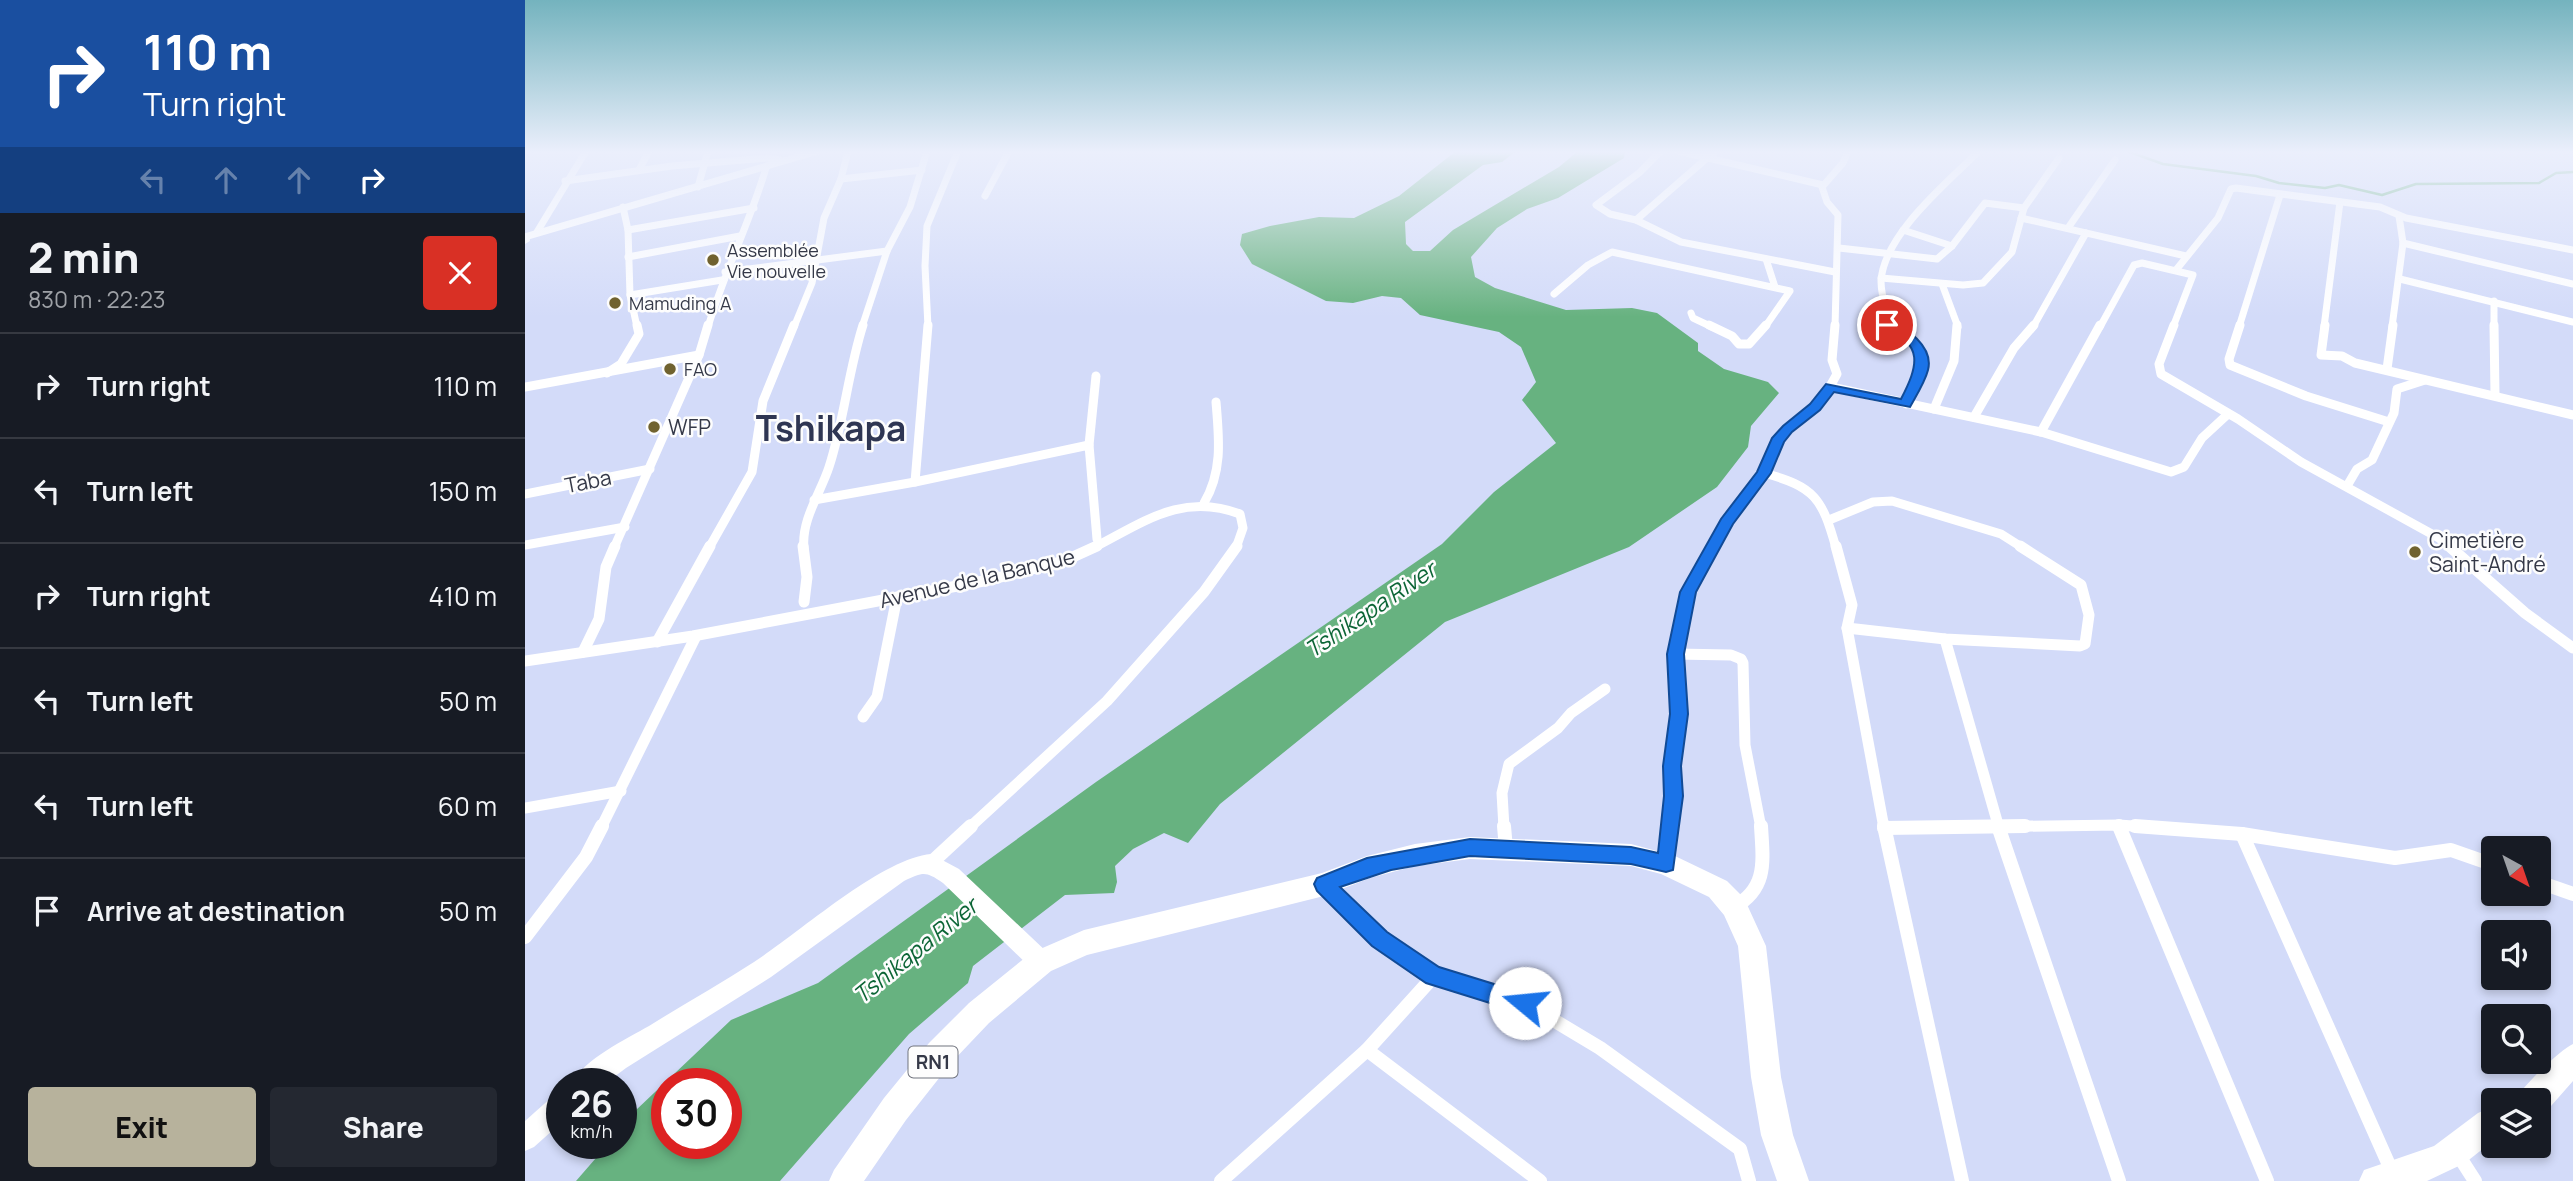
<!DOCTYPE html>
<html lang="en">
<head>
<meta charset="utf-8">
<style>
  body { margin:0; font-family:Manrope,sans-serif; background:#242831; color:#f1f3f6; height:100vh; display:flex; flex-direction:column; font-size:26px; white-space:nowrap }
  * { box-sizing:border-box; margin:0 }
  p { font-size:23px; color:#9ea1a6 }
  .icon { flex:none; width:38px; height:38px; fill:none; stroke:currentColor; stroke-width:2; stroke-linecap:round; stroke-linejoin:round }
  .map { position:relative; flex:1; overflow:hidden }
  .side { display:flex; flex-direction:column; background:#171b24; width:525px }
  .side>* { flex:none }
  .guide { background:#1a4fa0; color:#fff; overflow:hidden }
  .needle { width:46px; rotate:140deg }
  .tools { position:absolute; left:1956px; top:836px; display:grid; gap:14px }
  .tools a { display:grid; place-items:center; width:70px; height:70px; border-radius:7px; background:#171b24; box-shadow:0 4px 10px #0003; font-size:35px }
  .speed { position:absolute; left:21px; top:1068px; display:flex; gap:14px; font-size:35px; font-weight:700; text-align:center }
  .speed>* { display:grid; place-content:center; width:91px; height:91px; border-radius:50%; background:#171b24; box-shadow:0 4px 10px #0003; line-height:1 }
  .speed small { font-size:18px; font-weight:400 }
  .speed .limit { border:10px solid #d22; background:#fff; color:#111 }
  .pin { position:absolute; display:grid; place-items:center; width:60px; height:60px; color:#fff; margin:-30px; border:4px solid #fff; border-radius:50%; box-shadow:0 2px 7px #0007 }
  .me { position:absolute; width:77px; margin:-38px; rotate:287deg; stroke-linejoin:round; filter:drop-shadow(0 0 5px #0008) }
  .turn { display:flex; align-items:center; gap:24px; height:147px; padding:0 28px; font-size:32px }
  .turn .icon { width:91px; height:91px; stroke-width:2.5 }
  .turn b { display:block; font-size:49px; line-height:60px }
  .lanes { display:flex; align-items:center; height:66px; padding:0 28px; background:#0003; justify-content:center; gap:35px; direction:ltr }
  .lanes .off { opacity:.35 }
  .round { display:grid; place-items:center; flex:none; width:74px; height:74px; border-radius:7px; background:#242831 }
  .headline { display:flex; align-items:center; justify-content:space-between; height:119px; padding:0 28px }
  h1 { font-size:42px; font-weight:800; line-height:52px }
  .action { display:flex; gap:14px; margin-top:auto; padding:14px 28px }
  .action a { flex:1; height:80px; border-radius:7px; background:#b7b29c; color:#111; font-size:28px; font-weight:800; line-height:80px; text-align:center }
  .action a+a { background:#242831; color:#f1f3f6 }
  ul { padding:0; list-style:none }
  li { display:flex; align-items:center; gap:21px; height:105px; padding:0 28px; border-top:2px solid #363941 }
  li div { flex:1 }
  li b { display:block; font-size:26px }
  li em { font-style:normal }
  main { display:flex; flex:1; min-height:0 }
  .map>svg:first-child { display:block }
  .water { fill:#67b280; fill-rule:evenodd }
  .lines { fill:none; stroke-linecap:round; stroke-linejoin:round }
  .stream { stroke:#67b280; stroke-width:2.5 }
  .street-far3 { stroke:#fff; stroke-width:7 }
  .street-far2 { stroke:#fff; stroke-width:9 }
  .street-far1 { stroke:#fff; stroke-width:11 }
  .street { stroke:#fff; stroke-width:14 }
  .secondary { fill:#fff; fill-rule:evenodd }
  .primary { fill:#fff; fill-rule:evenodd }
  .highway { fill:#fff; fill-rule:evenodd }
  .route { fill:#1a73e8; stroke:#114b97; stroke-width:2 }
  .poi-dot { fill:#70622f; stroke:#fdfdfd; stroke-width:2.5 }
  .labels { text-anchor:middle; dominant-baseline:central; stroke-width:5; stroke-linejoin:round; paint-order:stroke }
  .far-poi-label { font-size:18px; fill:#353948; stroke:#fdfdfd; text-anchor:start }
  .shield { fill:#fdfdfd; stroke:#71747e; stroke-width:2 }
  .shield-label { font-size:19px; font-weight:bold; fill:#353948 }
  .poi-label { font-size:21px; fill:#353948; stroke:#fdfdfd; text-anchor:start }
  .street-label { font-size:21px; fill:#353948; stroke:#fdfdfd }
  .water-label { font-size:23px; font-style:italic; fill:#0c6536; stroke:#fdfdfd }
  .town-label { font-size:35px; font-weight:bold; fill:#2f3653; stroke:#fdfdfd }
</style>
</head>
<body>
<main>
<section class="side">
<div class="guide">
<div class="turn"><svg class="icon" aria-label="right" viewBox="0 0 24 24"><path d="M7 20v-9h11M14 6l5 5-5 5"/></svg><div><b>110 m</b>Turn right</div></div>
<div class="lanes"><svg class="icon off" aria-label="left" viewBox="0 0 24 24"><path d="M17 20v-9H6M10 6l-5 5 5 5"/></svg><svg class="icon off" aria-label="ahead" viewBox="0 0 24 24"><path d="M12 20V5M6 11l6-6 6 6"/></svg><svg class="icon off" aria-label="ahead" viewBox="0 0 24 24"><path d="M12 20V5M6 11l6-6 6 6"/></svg><svg class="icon" aria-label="right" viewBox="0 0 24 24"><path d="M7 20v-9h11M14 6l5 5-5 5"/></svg></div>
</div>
<div class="headline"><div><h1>2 min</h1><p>830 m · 22:23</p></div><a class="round" style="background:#d93025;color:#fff"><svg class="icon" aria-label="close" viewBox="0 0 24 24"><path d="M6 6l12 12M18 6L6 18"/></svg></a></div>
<ul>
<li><svg class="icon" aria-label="right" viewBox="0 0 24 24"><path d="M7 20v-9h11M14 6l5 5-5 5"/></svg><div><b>Turn right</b></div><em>110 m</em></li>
<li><svg class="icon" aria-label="left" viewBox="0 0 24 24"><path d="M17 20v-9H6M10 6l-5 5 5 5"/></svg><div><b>Turn left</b></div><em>150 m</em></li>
<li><svg class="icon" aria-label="right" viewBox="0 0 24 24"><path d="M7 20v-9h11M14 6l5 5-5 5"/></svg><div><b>Turn right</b></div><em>410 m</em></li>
<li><svg class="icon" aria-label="left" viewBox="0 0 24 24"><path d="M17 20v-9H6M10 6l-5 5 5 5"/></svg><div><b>Turn left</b></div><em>50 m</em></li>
<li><svg class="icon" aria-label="left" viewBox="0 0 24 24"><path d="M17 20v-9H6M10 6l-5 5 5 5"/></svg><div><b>Turn left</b></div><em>60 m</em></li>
<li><svg class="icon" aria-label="arrive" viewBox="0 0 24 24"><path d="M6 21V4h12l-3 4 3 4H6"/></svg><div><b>Arrive at destination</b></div><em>50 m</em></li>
</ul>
<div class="action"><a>Exit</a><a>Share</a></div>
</section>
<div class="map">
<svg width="2048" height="1181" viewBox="0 0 2048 1181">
  <rect width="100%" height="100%" fill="#d3dbf9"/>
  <path class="water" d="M931,151H991L977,162L958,165L880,222L881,244L888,251H905L928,230L1034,167L1053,151H1100L1099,158L1033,198L1002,209L972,228L946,257L950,277L970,288L1041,310L1107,308L1132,313L1173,343V351L1199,369L1243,382L1254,393L1226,426L1223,447L1192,487L1104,547L920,622L695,804L663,843L639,833L608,849L590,866L592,882L589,893L540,895L448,966L443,983L384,1034L255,1181H51L84,1143H96V1128L110,1111L206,1020L293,983L571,782L917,544L969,492L1031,443L997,400L1011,382L996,347L974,332L895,315L876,298L857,296L828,303L801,301L727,264L715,245L717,234L745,226L794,217L829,218L874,196ZM142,1083H201V1143H142Z"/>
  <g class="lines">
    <path class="stream" d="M1602,151L1638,164L1731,176L1754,183L1800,188L1814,185L1857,195L1891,184L2014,183L2031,173L2048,172"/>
    <g class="street-far3">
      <path d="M1136,151L1114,173L1071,205L1085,214L1111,220L1156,242L1310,272"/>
      <path d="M1153,151L1298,185"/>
      <path d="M114,170L124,151"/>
      <path d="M316,179L397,170"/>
      <path d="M40,181L147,166L242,158L255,160"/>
      <path d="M173,187L183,151"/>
      <path d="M460,196L484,151"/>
      <path d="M98,207L103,230L105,295L112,327"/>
      <path d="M1496,218L1661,256"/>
      <path d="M1111,220L1190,151"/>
      <path d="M1543,228L1590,160"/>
      <path d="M103,230L229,208"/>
      <path d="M1378,230L1427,246"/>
      <path d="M12,232L61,151"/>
      <path d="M0,237L293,151"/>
      <path d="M1878,243L2048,284"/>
      <path d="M1314,248L1412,259L1427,246L1460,203L1499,208"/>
      <path d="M103,257L215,236"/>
      <path d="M1241,259L1250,287"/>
      <path d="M1651,270L1693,218L1706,189L1711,188L1855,207L1881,218L2048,250"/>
      <path d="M200,272L362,251"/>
      <path d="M1356,278L1438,285L1458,283L1487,252L1499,208L1534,158"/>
      <path d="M1875,279L2048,322"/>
      <path d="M1417,284L1433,327"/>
      <path d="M1029,294L1063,265L1087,252L1265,291L1240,327"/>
      <path d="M105,295L197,280"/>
      <path d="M1969,301V327"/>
      <path d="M1166,313L1168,318L1187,327"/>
      <path d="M183,327C199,273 225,222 241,168"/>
      <path d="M269,327L287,283L299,218L316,179L323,151"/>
      <path d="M337,327L362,251L385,207L402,151"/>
      <path d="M403,327L400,266L402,226L433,151"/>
      <path d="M1310,327L1313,215L1302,202L1297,187L1318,163L1323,151"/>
      <path d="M1367,327L1362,325L1359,317L1362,313C1359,303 1356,292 1356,281C1359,234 1423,182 1454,151"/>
      <path d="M1508,327L1561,233"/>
      <path d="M1575,327L1609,265L1617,263L1668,275L1648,327"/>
      <path d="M1714,327L1755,195"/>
      <path d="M1799,327L1815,202"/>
      <path d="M1867,327L1878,243L1874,216"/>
    </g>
    <g class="street-far2">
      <path d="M1184,325L1207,336L1214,344H1224L1241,325"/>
      <path d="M1362,325C1406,343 1397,370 1381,404"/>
      <path d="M1649,325L1634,364L1636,374L1713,419L1776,462L1914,538L1926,548"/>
      <path d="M1715,325L1704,359L1705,365L1781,396L1864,422"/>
      <path d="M1800,325L1796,355L1817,356L1830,363L2048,415"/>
      <path d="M1969,325L1970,395"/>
      <path d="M1862,369L1868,325"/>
      <path d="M82,373L96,364L114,334L112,325"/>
      <path d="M0,387L174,355"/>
      <path d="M1306,387L1516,432L1646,472L1659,467L1677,438L1703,414"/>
      <path d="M1409,409L1429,361L1432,325"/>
      <path d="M1449,417L1489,348L1509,325"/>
      <path d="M1516,432L1575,325"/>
      <path d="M564,445L571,376"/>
      <path d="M1239,473C1290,487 1297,498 1311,548"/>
      <path d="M390,482L403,325"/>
      <path d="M1822,486L1832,469L1847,460L1869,413L1872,389L1900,380"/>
      <path d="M0,494L125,469"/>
      <path d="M289,500L390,482L564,445L572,539"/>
      <path d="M679,503C698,471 694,438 691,402"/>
      <path d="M1304,520L1348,502L1367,501L1476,534L1498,548"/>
      <path d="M0,545L100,527"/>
      <path d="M89,548L174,355L183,325"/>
      <path d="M184,548L227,472L238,401L269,325"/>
      <path d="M279,548C276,520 296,492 304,467C319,421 323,372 338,325"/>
      <path d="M568,548C619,522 657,492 715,514L718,528L711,548"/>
      <path d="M1187,548L1201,522L1239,473L1252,441L1299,397L1312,374L1307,360L1310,325"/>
    </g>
    <g class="street-far1">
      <path d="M278,546L282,577L279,602"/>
      <path d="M1311,546L1327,605L1322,628L1359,828"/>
      <path d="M1924,546L2000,613L2048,648"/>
      <path d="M1322,628L1420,639L1555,646L1560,644L1564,615L1556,585L1495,546"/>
      <path d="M1420,639L1474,828"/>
      <path d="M132,642L185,546"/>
      <path d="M58,652L74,619L81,567L90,546"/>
      <path d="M1150,654L1206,655L1216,659L1218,663L1220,745L1236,828"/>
      <path d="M0,661L168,636L464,580L539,561L572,546"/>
      <path d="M338,717L352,697L372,597"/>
      <path d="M0,808L96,791"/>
      <path d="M1594,825L1595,828"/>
      <path d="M76,828L171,636"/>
      <path d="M444,828L582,701L679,592L712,546"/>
      <path d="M979,828L977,793L984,764L1033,728L1046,713L1080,689"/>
      <path d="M1145,828L1149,796L1147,766L1154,714L1150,654L1163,592L1188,546"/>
      <path d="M1363,828L1594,825L1634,828"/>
    </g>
    <g class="street">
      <path d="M979,826L981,849"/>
      <path d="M1359,826L1437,1181"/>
      <path d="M1473,826L1594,1181"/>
      <path d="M1594,826L1742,1181"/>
      <path d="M1610,826L1717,834L1870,858L1926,850L1969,865"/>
      <path d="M1359,828L1500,826"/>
      <path d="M1717,834L1868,1174"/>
      <path d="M406,863L446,826"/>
      <path d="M1141,864L1145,826"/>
      <path d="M2014,882L2048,894"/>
      <path d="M799,884L854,939L909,976L1000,1003L1075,1048L1215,1149L1224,1181"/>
      <path d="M1209,907C1243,888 1238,861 1236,826"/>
      <path d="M0,937L61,857L77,826"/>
      <path d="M842,1050L1015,1181"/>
      <path d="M1932,1153L1950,1181"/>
      <path d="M696,1181L842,1050L909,976"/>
    </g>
    <path class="secondary" d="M0,234L4,235L5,241L0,244Z"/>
    <g class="primary">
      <path d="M406,854L434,869L524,954L528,962L524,970L516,973L508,970L418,883C400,871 399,872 379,881L246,977L101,1068L81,1083H48C57,1060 103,1038 124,1026C159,1004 195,984 229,962C274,933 357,858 406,854Z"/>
      <path d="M37,1092V1122L9,1147L0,1151V1121L28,1096Z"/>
    </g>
    <g class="highway">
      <path d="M945,837L1106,844L1150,856L1202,881L1219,898L1241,946L1256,1077L1268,1135L1284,1181H1252L1236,1135L1226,1077L1213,946L1199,915L1184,897L1136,874L1106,866L945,859L890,866L845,878L799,896L562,955L526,971L464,1023L426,1063L381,1120L339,1181H304L309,1170L359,1098L404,1043L444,1003L506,953L559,930L797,873L842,856L890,844Z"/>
      <path d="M2048,1044V1081L2026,1106L2014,1113V1101H1990C1995,1088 2035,1050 2048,1044Z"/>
      <path d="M1969,1106V1140L1940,1163L1902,1181H1834L1839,1170L1909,1146L1953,1113Z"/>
    </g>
  </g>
  <linearGradient id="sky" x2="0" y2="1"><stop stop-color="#74b3be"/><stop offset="0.48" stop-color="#ebeffc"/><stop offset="1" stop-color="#ebeffc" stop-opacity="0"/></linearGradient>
  <rect width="2048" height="317" fill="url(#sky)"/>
  <path class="route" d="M1362,321C1381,326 1409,347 1403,370C1400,382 1391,396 1385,407L1309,392L1295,410L1267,432L1259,442L1246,473L1208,524L1171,592L1159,654L1163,714L1156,766L1158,796L1148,870L1141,872L1106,864L945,856L866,870L815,887L862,932L914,967L1008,996L1011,1003L1008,1011L1000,1014L901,983L847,946L792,891L789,884L792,878L842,858L945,839L1106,847L1133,853L1139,796L1138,766L1145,714L1142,654L1155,592L1196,519L1232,472L1247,438L1258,426L1285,404L1301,384L1376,399C1393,366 1400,344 1358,327V322Z"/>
  <g class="poi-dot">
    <circle cx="188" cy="260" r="7"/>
    <circle cx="90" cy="303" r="7"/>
    <circle cx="145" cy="369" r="7"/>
    <circle cx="129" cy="427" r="7"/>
    <circle cx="1890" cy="552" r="7"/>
  </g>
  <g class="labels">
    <g class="far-poi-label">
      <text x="202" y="250">Assemblée<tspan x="202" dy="21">Vie nouvelle</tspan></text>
      <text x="104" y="303">Mamuding A</text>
      <text x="159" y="369">FAO</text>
    </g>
    <rect class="shield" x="383.5" y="1046.5" width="49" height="31" rx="5"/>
    <g class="shield-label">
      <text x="408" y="1062">RN1</text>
    </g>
    <g class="poi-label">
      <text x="143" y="427">WFP</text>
      <text x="1904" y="540">Cimetière<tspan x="1904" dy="24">Saint-André</tspan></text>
    </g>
    <g class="street-label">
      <text transform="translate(63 481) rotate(-11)">Taba</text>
      <text transform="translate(452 578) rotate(-13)">Avenue de la Banque</text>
    </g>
    <g class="water-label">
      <text transform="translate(845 609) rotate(-34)">Tshikapa River</text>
      <text transform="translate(390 950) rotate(-39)">Tshikapa River</text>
    </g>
    <g class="town-label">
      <text x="306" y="428">Tshikapa</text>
    </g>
  </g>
</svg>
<div class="tools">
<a><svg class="needle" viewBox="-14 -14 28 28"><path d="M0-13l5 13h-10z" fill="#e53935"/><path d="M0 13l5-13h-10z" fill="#9ea1a6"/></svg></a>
<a><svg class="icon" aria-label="sound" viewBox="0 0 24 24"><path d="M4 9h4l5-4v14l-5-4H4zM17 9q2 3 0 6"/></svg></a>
<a><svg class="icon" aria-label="search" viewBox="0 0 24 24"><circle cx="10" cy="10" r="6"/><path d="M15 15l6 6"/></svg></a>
<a><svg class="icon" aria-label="layers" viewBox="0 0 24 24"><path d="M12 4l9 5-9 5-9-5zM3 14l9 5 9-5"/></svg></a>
</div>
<div class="speed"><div>26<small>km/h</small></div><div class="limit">30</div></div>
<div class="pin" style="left:1362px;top:325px;background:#d93025"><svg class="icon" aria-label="arrive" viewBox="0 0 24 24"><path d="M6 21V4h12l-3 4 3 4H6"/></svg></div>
<svg class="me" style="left:1000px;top:1003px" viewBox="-20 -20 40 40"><circle r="19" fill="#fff"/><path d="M0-13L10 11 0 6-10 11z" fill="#1a73e8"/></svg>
</div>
</main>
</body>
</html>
